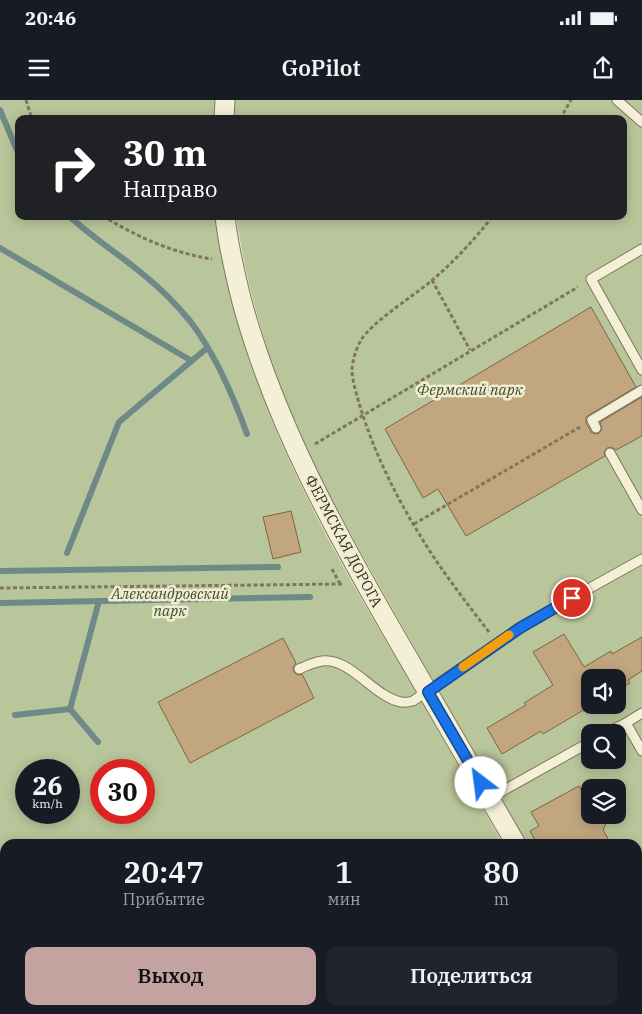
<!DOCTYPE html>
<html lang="ru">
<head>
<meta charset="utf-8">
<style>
  body { margin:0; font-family:"IBM Plex Serif",serif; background:#20242c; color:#f1f3f6; height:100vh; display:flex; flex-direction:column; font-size:19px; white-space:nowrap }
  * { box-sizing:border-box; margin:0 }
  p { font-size:16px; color:#9ea1a6 }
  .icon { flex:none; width:28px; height:28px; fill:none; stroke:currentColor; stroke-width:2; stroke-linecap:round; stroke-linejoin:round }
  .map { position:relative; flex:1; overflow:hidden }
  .details { position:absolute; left:0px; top:739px; width:642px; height:176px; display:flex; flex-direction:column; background:#171b24; border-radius:15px 15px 0 0; box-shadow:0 2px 12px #0003 }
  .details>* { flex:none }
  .hud { position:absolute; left:15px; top:15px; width:612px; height:105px; border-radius:10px; box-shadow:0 2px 12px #0003; background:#202124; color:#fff; overflow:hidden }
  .fabs { position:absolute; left:581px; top:569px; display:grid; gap:10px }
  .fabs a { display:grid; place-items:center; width:45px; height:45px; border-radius:10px; background:#171b24; box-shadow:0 2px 12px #0003; font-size:25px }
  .speed { position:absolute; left:15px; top:659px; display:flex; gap:10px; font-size:25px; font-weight:700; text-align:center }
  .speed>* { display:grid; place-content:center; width:65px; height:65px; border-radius:50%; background:#171b24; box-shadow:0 2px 12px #0003; line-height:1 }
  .speed small { font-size:12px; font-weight:400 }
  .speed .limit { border:8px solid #d22; background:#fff; color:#111 }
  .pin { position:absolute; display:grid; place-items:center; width:42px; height:42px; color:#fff; margin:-21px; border:2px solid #fff; border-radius:50%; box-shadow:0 1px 5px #0007 }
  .me { position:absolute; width:55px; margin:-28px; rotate:330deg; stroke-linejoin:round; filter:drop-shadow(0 0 4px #0008) }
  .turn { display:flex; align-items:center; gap:18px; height:105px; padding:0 25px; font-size:22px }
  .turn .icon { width:65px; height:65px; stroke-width:2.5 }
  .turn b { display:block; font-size:35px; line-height:42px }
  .eta { display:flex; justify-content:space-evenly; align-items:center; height:85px; text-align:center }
  .eta b { font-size:30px; font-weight:600; line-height:35px }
  .primary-button { display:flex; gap:10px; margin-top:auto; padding:10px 25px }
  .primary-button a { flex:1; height:58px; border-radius:10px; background:#c2a39f; color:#111; font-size:20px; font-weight:600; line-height:58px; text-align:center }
  .primary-button a+a { background:#20242c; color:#f1f3f6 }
  .status { display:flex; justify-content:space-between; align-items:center; height:35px; padding:0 25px; background:#171b24; direction:ltr }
  .status svg { height:14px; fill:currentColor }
  header { display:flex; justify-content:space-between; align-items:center; height:65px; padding:0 25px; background:#171b24; font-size:22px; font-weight:600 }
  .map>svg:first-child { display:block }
  .green { fill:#b9c59a; fill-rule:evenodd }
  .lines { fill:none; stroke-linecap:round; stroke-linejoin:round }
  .stream { stroke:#6e8987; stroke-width:6 }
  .building { fill:#c2a67f; stroke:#7d6546 }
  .lane-casing { stroke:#81765d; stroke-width:11 }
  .street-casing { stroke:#81765d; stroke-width:21 }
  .path { stroke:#81765d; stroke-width:3; stroke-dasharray:4 2.5; stroke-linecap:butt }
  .lane { stroke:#f4f0d7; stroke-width:9 }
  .street { stroke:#f4f0d7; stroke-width:19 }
  .route-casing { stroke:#114b97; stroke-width:12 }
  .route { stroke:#1a73e8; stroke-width:9 }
  .slow { stroke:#f59e0b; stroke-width:9 }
  .labels { text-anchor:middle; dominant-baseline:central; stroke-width:5; stroke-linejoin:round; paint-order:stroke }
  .park-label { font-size:15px; font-style:italic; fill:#3e4d28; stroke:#f1edd4 }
  .street-label { font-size:15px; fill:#332c1f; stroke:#f1edd4 }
</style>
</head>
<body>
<div class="status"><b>20:46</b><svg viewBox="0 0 49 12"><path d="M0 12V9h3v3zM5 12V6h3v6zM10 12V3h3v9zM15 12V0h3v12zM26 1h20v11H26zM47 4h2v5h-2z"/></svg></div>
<header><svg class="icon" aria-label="menu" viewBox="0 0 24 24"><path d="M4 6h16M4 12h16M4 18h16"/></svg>GoPilot<svg class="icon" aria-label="share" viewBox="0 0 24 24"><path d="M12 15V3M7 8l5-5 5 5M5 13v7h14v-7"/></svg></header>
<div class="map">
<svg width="642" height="914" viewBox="0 0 642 914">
  <rect width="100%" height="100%" fill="#e8e4c5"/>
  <g class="green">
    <path d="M0,0H216L215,19H19V116H216C219,151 227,186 237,220C272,344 332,450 397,560C433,621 468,683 503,744H5V910H598L600,914H0ZM26,670H69V712H26ZM101,670H144V712H101Z"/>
    <path d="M235,0H642V914H626L623,910H638V744H526C476,653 423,564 373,474C339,414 305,353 281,288C260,232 245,175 236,116H624V19H233ZM590,578H618V605H590ZM590,632H618V660H590ZM590,688H618V715H590Z"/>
  </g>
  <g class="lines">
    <g class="stream">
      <path d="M0,10L19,55"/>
      <path d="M69,116C93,138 120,155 144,175C161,189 177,205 190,221C214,252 234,298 247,334"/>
      <path d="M0,148L190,260"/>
      <path d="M67,453L119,322L207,248"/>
      <path d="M0,471L278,467"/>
      <path d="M0,503L310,497"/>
      <path d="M15,615L70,609"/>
      <path d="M98,642L70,609L99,501"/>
    </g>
  </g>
  <g class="building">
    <path d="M591,207L636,287L589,315L586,317V323L592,333L598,334L602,329L600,322L642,297V336L616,350L611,347L607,348L604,352L605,356L466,436L438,389L423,398L385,329Z"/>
    <path d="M291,411L301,452L273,459L263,417Z"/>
    <path d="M564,534L584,567L611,551L612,554L642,537V571L628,580L630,583L618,590V578H590V605H592L543,634L541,631L502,654L487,628L526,605L524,603L553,585L533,552Z"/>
    <path d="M283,538L296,563L293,568L294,572L298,575L302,574L314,598L190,663L158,602Z"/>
    <path d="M579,686L586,700L590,701V715H610L603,730L611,744H537L530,731L539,726L531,712Z"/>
  </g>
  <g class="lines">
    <defs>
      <g id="lane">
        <path d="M617,0L642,22"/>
        <path d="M642,149L591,179L642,270"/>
        <path d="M596,328L592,320L642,290"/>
        <path d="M610,353L642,410"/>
        <path d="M299,569C306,566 314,562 322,561C350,557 374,597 401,602C405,603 409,602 413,601L520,527L642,459"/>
        <path d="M626,623L642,613"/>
        <path d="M608,632L626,623L642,651"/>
        <path d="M490,698L590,642"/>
        <path d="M638,766L642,763"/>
        <path d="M638,868L642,866"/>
      </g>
      <g id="street">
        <path d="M224,19L225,0"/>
        <path d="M225,116C228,145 235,174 242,202C275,324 337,435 400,544C439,611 477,677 516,744"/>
        <path d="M613,910L615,914"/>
      </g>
    </defs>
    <use href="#lane" class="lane-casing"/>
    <use href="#street" class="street-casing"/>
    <g class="path">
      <path d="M26,0L32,19"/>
      <path d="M560,19L571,0"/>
      <path d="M103,116C137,137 173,153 212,159"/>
      <path d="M432,180L470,250"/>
      <path d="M315,344L578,187"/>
      <path d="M414,424L580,327"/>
      <path d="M332,469L340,484"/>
      <path d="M0,488L344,484"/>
      <path d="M489,532C465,501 441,470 421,437C395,395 373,350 359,303C356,292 352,280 352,269C353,259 356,249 361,240C372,222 412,197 430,182C454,162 474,140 493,116"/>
    </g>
    <use href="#lane" class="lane"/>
    <use href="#street" class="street"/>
  </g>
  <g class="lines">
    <defs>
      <path id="route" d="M481,683L428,592L520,528L572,498"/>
    </defs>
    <use href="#route" class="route-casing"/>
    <use href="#route" class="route"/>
    <path class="slow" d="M463,567L509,535"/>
  </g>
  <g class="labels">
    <g class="park-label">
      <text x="470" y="289">Фермский парк</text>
      <text x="170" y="493">Александровский<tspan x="170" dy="17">парк</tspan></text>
    </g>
    <g class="street-label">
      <text transform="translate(344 441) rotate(62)">ФЕРМСКАЯ ДОРОГА</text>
    </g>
  </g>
</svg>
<div class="fabs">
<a><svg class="icon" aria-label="sound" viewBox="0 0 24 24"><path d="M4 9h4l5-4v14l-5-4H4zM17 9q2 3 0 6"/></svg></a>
<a><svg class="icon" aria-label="search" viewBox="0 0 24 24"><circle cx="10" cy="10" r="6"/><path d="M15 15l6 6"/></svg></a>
<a><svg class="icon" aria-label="layers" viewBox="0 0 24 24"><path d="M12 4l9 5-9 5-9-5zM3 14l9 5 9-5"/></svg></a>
</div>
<div class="speed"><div>26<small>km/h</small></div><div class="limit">30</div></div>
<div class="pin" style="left:572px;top:498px;background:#d93025"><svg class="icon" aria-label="arrive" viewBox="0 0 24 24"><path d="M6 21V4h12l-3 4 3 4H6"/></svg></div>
<svg class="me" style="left:481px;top:683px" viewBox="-20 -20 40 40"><circle r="19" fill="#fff"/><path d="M0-13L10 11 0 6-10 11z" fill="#1a73e8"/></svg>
<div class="hud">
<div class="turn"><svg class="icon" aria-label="right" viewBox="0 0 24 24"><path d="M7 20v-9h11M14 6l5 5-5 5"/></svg><div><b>30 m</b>Направо</div></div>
</div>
<section class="details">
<div class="eta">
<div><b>20:47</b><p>Прибытие</p></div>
<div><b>1</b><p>мин</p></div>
<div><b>80</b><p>m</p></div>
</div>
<div class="primary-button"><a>Выход</a><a>Поделиться</a></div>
</section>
</div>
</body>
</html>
